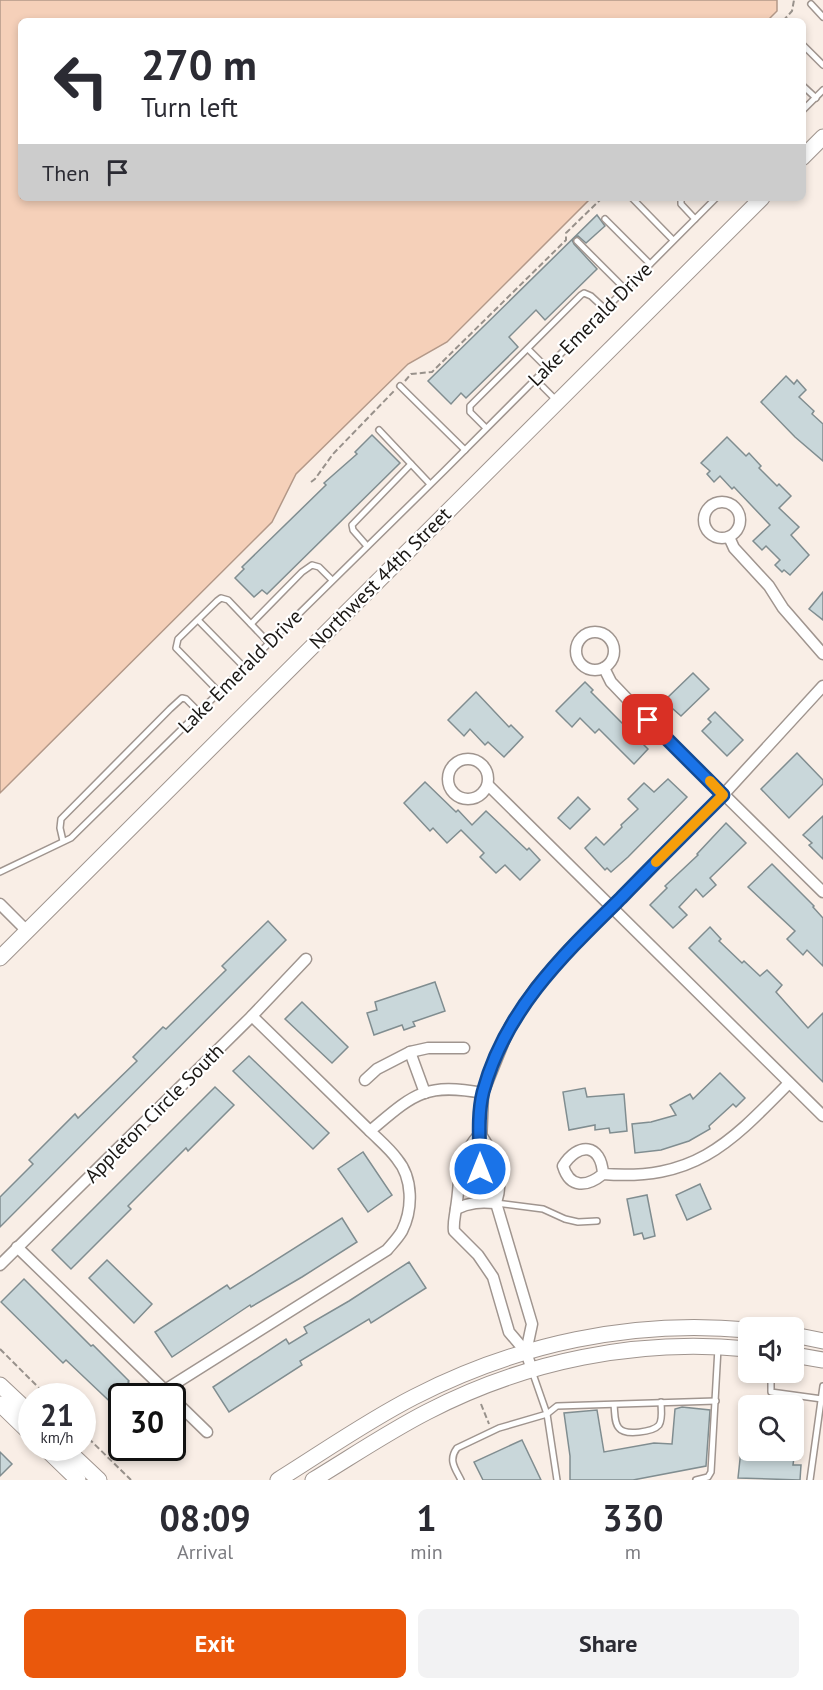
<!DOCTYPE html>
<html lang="en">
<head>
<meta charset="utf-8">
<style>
  body { margin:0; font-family:"PT Sans",sans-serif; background:#f2f2f3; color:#2b2b33; height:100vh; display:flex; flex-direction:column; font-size:22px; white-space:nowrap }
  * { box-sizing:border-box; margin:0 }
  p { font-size:20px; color:#7c7c81 }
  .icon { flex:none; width:33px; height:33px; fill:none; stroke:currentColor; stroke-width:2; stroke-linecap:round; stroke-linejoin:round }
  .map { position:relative; height:1480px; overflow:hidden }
  .sheet { display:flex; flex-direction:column; background:#fff; flex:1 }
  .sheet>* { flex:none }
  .top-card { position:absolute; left:18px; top:18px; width:788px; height:183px; border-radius:9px; box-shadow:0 3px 9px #0003; background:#fff; color:#2b2b33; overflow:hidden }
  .buttons { position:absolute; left:738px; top:1317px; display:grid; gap:12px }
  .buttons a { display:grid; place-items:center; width:66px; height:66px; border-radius:9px; background:#fff; box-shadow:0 3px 9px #0003; font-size:30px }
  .speed { position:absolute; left:18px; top:1383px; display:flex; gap:12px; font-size:30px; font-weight:700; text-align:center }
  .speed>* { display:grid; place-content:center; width:78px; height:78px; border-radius:50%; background:#fff; box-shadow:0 3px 9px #0003; line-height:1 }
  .speed small { font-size:15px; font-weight:400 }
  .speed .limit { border:3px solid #111; border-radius:9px; background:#fff; color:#111 }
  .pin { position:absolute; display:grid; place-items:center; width:51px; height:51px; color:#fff; margin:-26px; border-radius:12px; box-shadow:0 3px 9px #0006 }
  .me { position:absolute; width:66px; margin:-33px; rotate:0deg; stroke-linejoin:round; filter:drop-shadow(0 0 4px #0008) }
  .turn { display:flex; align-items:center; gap:21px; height:126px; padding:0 24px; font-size:27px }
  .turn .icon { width:78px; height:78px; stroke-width:2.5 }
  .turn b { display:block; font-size:42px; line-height:51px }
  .then { display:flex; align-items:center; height:57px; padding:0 24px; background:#0003; gap:12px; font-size:22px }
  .eta { display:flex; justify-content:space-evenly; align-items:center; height:102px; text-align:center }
  .eta b { font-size:36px; font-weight:700; line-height:42px }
  .cta { display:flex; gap:12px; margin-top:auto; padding:12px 24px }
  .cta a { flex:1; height:69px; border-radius:9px; background:#ea580c; color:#fff; font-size:24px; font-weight:700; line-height:69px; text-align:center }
  .cta a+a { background:#f2f2f3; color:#2b2b33 }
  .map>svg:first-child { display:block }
  .water { fill:#f5d0b9; stroke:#b39888; stroke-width:1.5 }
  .building { fill:#c9d7da; stroke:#808d90; stroke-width:1.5 }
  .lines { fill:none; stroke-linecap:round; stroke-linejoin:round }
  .lane-casing { stroke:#a0958f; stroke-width:8 }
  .street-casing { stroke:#a0958f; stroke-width:13 }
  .secondary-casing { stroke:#a0958f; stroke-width:17 }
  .path { stroke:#98918b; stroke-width:2; stroke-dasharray:6 3; stroke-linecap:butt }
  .lane { stroke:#fff; stroke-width:5 }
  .street { stroke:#fff; stroke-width:10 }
  .secondary { stroke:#fff; stroke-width:15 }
  .route-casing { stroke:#114b97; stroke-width:15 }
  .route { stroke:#1a73e8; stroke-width:10 }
  .slow { stroke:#f59e0b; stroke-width:10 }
  .labels { text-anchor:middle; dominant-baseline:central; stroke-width:4.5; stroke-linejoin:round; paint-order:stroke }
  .street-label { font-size:20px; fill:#1a1714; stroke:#fff }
</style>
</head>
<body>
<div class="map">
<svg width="823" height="1480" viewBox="0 0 823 1480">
  <rect width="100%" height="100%" fill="#f9eee6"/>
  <path class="water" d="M0,0H777V11L767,21H21V198H591L447,342L408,364L296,474L272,522L0,793Z"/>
  <g class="building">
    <path d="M597,215L605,226L586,243L578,236L572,240L574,244L597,269L545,320L536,310L509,337L518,347L466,398L461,393L451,404L428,381Z"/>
    <path d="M786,376L794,384L797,380L806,390L799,397L814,411L812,414L823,424V461L795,437L761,402Z"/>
    <path d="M372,435L400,463L267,594L262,590L254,597L235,578L244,569L242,567L326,485L324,483L357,454L355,452Z"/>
    <path d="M727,437L746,456L749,453L761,466L759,468L777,486L779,484L791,496L779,508L799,527L791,535L809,555L790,575L784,570L782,572L775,565L780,560L766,546L762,550L753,541L770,525L734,487L732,489L720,476L714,482L707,474L710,471L701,463Z"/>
    <path d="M823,592V620L809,609Z"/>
    <path d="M693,673L709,689L681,716L664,701Z"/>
    <path d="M585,682L593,690L591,692L648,749L634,764L599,729L595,733L580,718L572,727L556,711Z"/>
    <path d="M476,692L509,727L511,725L523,737L504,757L488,742L485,745L470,729L464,736L448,720Z"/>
    <path d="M715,712L743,740L727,756L702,731L711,722L708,719Z"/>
    <path d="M797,753L823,780V784L789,818L761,789Z"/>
    <path d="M668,779L687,797L628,857L611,872L607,868L605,870L585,848L596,837L604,845L622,827L621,825L638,809L628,799L644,783L654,792Z"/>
    <path d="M425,782L456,812L458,810L472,825L486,811L527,850L529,848L540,860L520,880L505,865L496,873L480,857L484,853L461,830L447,843L433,828L430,831L404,803Z"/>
    <path d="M578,797L590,809L570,829L558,818Z"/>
    <path d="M823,816V859L809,845L812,843L803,835Z"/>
    <path d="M726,823L746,843L710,878L716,885L703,897L696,889L679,907L687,915L673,928L650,905L667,888L665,886L698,855L697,854Z"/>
    <path d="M772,864L814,906L813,907L823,918V966L807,950L803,955L787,939L795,931L748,887Z"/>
    <path d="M268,921L286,940L0,1227V1197L33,1164L29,1160L75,1114L78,1118L137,1061L133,1057L163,1027L166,1029L226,970L222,966Z"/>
    <path d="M710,927L721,939L719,941L742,963L744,961L760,976L767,970L782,985L776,992L808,1028L823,1013V1082L689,948Z"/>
    <path d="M435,982L445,1011L413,1022L415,1026L404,1030L402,1025L374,1035L367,1013L377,1010L375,1002Z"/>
    <path d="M302,1002L348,1047L332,1063L285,1019Z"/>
    <path d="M249,1056L329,1133L313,1149L233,1071Z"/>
    <path d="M720,1073L745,1098L736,1107L733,1104L709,1126L710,1129L689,1141L661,1150L635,1153L632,1124L651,1122L676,1115L670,1105L690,1094L693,1099Z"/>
    <path d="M215,1087L234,1105L188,1151L186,1148L128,1206L131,1209L71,1269L52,1250Z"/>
    <path d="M585,1088L587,1097L624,1094L627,1131L610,1133L609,1128L595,1130V1125L569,1130L563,1092Z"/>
    <path d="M363,1152L392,1195L368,1212L338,1169Z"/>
    <path d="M700,1184L711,1209L687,1220L676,1195Z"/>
    <path d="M647,1195L655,1236L644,1239L642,1233L634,1235L627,1199Z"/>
    <path d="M342,1218L357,1242L302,1277L251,1307L250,1305L172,1357L155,1332L227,1285L230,1289Z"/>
    <path d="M107,1260L152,1304L134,1323L89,1278Z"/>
    <path d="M409,1262L426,1288L371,1323L369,1319L300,1361L302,1365L229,1412L213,1387L286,1339L289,1344L307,1333L304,1327L349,1301Z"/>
    <path d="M24,1279L91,1346L93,1345L129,1381L128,1382L142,1396H122V1413L66,1360L63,1363L1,1302Z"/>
    <path d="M682,1407L710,1410L706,1466L633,1480H570V1456L564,1413L597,1410L604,1452L654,1443L672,1444L675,1409Z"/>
    <path d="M522,1440L541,1480H483L474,1462Z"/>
    <path d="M741,1450H795L793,1465H801L800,1480L738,1478Z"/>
    <path d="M0,1452L12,1464L0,1476Z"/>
  </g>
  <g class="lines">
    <defs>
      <g id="lane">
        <path d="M811,4L823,17"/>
        <path d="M802,44L823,65"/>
        <path d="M802,85L816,98"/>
        <path d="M802,111L823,90"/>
        <path d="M632,198L673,240"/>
        <path d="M681,198V204L695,219"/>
        <path d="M605,219L650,264"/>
        <path d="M577,241L625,289"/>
        <path d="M528,349L547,368"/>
        <path d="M400,386L465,450"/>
        <path d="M543,387L556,400"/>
        <path d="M486,428L470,412V406L581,295L584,293L591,296L605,309"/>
        <path d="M379,430L430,484"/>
        <path d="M367,546L353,530L352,525L411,464"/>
        <path d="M198,620L244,667"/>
        <path d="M251,624L302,572L312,565L319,567L332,580"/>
        <path d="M219,692L176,648L178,639L217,601L221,598L228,600L269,643"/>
        <path d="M63,841L60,828L61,819L170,709L182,698L186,699L199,712"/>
        <path d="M0,872L71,838L445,470L716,198"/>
        <path d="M496,1203L543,1209L565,1219L578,1222L597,1221"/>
        <path d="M532,1371L547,1414L557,1480"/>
        <path d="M771,1372V1392L822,1399"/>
        <path d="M614,1405C615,1412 614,1423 619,1428C625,1436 653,1432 659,1425C663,1419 661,1409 661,1402"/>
        <path d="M461,1480C455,1468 448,1460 457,1448L499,1428L547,1414L557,1406L716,1401"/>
        <path d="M696,1480L708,1477L711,1472L718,1348"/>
        <path d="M810,1480L823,1386"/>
      </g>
      <g id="street">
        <circle cx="722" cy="520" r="18"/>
        <path d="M729,537L734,548L769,586L783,608L823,654"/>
        <circle cx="595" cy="651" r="19"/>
        <path d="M604,668L611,682L631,703L823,892"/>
        <circle cx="468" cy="779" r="20"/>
        <path d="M488,785L823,1116"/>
        <path d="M0,904L27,931"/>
        <path d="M252,1016L370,1131C413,1095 424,1082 483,1093"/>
        <path d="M365,1080L377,1069L410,1052"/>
        <path d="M425,1093L410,1052L428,1048H464"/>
        <path d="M480,1133C454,1165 462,1171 456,1208C455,1217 453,1222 454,1231L478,1255L493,1277L509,1332L526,1352L532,1370"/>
        <path d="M480,1133C495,1156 505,1176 496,1203"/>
        <path d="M603,1174C587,1187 570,1189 563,1166C578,1142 601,1143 603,1174C695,1181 729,1144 789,1083"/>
        <path d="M496,1203L485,1196L480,1169L483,1093L510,1026L536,987L569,949L723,795L823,686"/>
        <path d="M496,1203L532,1324L526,1352"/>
        <path d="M456,1209C470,1202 481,1202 495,1203"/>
        <path d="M17,1247L171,1396"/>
        <path d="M0,1265L252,1016L306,959"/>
        <path d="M165,1390L387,1250C392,1244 398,1238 402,1231C413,1209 413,1178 397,1159C390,1149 379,1140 370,1131"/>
        <path d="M172,1398L207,1432"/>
      </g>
      <g id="secondary">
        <path d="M802,158L823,137"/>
        <path d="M0,958L762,198"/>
        <path d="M794,1335L823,1341"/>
        <path d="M794,1355L823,1360"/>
        <path d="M0,1385L32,1415"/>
        <path d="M0,1404L32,1435"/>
        <path d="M45,1448L78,1480"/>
        <path d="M65,1448L99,1480"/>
        <path d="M278,1480C323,1452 367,1421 414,1397C517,1344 633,1319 748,1330"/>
        <path d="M313,1480C351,1457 388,1432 427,1412C525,1361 638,1338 748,1349"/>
      </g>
    </defs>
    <use href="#lane" class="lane-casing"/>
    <use href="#street" class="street-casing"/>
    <use href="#secondary" class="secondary-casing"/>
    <g class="path">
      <path d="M783,21L792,11L794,0"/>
      <path d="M405,381L411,374L432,372L566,240V233L602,198"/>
      <path d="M311,482L315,479L333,454L394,391"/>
      <path d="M0,1349L47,1396"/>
      <path d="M481,1404L489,1424"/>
      <path d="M82,1432L131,1480"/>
    </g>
    <use href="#lane" class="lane"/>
    <use href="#street" class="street"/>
    <use href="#secondary" class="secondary"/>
  </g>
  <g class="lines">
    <defs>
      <path id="route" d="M480,1169C480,1144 477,1116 483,1092C505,1010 563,955 621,898C655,863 689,829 723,795L648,720"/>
    </defs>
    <use href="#route" class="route-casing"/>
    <use href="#route" class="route"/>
    <path class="slow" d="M656,862L723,795L710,781"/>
  </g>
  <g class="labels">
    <g class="street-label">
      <text transform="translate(590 324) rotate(-45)">Lake Emerald Drive</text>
      <text transform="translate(380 578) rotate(-45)">Northwest 44th Street</text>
      <text transform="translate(240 671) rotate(-45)">Lake Emerald Drive</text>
      <text transform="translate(154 1113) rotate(-45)">Appleton Circle South</text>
    </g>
  </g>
</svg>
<div class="buttons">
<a><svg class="icon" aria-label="sound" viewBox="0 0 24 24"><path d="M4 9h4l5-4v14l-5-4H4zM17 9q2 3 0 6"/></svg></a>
<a><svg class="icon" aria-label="search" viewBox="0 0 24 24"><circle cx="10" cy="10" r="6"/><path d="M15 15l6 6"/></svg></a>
</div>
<div class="speed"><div>21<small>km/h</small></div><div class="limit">30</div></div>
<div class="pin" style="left:648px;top:720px;background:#d93025"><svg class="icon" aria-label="arrive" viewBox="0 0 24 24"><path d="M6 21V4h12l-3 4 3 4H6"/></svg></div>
<svg class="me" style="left:480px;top:1169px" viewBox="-20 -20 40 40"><circle r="17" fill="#1a73e8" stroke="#fff" stroke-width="3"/><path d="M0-11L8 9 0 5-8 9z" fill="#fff"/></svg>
<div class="top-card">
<div class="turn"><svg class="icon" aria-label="left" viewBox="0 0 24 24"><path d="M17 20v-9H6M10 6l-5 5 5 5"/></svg><div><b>270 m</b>Turn left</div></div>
<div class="then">Then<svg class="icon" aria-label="arrive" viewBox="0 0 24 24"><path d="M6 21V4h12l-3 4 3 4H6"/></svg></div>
</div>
</div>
<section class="sheet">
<div class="eta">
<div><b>08:09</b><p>Arrival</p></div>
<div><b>1</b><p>min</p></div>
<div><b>330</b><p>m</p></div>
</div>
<div class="cta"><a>Exit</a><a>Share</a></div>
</section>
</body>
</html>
